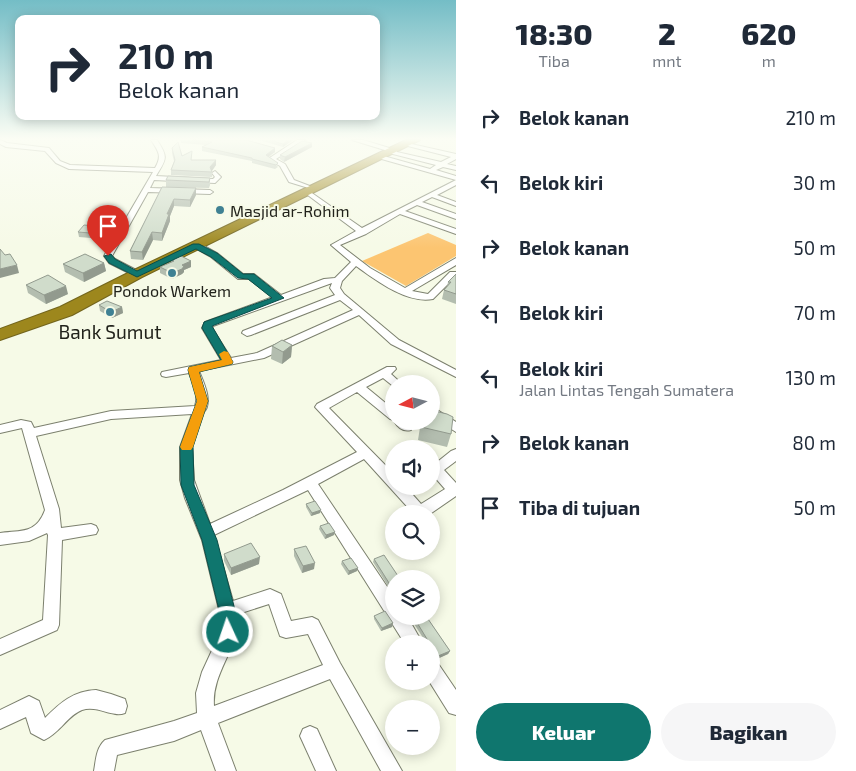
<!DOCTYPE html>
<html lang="id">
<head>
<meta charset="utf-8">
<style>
  body { margin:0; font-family:"Exo 2",sans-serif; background:#f6f6f7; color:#1f2937; height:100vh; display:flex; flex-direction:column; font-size:19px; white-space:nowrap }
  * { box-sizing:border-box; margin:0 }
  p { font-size:16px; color:#747a83 }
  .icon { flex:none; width:28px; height:28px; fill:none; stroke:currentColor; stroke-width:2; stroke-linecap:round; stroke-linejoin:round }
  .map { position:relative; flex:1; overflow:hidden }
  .side { display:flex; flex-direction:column; background:#fff; width:400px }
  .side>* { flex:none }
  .hud { position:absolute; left:15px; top:15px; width:365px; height:105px; border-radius:10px; box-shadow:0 2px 12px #0003; background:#fff; color:#1f2937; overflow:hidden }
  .needle { width:32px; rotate:263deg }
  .controls { position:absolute; left:385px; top:375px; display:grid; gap:10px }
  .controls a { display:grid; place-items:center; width:55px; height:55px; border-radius:50%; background:#fff; box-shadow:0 2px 12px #0003; font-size:25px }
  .pin { position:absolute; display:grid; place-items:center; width:42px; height:42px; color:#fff; margin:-51px -21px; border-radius:50% 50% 50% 0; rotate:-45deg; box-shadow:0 0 5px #0007 }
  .pin .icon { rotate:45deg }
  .me { position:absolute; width:55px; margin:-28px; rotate:357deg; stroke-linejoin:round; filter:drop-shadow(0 0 4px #0008) }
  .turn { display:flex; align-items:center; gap:18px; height:105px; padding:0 20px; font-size:22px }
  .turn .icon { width:65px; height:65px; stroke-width:2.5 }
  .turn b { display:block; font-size:35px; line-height:42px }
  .eta { display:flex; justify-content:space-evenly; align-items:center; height:85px; text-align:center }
  .eta b { font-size:30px; font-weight:800; line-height:35px }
  .cta { display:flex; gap:10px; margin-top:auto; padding:10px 20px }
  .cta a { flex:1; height:58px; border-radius:30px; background:#0f766e; color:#fff; font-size:20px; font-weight:800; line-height:58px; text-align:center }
  .cta a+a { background:#f6f6f7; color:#1f2937 }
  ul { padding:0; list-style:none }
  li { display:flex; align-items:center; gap:15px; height:65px; padding:0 20px }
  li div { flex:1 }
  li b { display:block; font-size:19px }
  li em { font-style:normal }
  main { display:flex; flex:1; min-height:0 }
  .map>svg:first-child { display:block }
  .green { fill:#fcc571 }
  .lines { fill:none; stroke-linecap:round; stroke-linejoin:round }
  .street-casing { stroke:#7c806e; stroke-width:2 }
  .highway-casing { stroke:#72641c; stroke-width:2 }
  .street { fill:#fff; fill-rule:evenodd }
  .highway { fill:#9d871d; fill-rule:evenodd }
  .wall { fill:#b3bdaf }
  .shaded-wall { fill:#929a8e }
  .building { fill:#d0dccb; stroke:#929a8e }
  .route { fill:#0f766e; stroke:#0a4d48 }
  .slow { fill:#f59e0b }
  .poi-dot { fill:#3f8193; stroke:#f6fae7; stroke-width:2 }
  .labels { text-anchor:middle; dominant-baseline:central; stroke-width:4; stroke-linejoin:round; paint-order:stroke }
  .far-poi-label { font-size:16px; fill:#21221b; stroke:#f6fae7; text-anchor:start }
  .poi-label { font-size:19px; fill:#21221b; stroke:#f6fae7 }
</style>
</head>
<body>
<main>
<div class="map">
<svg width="456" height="771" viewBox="0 0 456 771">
  <rect width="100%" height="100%" fill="#f6fae7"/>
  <path class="green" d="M428,233L456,245V256L406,286L362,261Z"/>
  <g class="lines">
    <defs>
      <g id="street">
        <path d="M0,140L7,143L49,148L60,161L70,165L155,168C162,156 159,152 151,140H157C169,158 166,159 156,176L213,179L215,177L212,173L215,171L221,177L215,183L154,180L150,188L210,190L213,192L210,194L148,192L112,256L115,259L140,272L141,274L137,277L109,263L104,256L153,172L69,169L56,163L45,151L6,147L0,144Z"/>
        <path d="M297,140H305L276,159L285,164L294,180L315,188V190L289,182L280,166L268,159Z"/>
        <path d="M352,140H363L396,150L397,152L441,162L451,157L404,145L407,143L456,154V159L447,164L456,166V170L443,167L436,170L456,176V180L378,158V156L380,155L430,169L436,165L389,153L388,151Z"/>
        <path d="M456,180V185L437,195L456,202V206L432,197L422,202L456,214V219L417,205L405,211L456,229V234L400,214L366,234L340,245L370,268L405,288L456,258V265L412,291L428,294L450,272H456V276L433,299C407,304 377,281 356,266L342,281L340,288L344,294L399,340L456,370V377L391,344L359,315L264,358L199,371C204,383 213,402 204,412L192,447L194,480L210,524L283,490L357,452L315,407L317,404L387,367H395L396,369L391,374L402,384H394L393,386L383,378L366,387L394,410V420L390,419L357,392L329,408L394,474V486H405L421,504L445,489L431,473V467L451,451L456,449V461L444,470L456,483V496L430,514L412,512L364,459L318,484L394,597V616H407L423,644H405L308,490L214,535L233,601L270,589L281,594L291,621L312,617L318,620L340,663L402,771H381L330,679L218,723L236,771H216L201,730L174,741L117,755L114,771H94C96,760 96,748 105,740L174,721L197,713L196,693L202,672L220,633L219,610L202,540L185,498L180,480V447L192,414L111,419L36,436L59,509L61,528L91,524L96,526L98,530L96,534L62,540L59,625L57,630L0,655V639L43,620L48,535L47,533L29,541L0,545V533C22,530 36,534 45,510L22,428L0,433V425L21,420L31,422L34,428L111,411L195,406C199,394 193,383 189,373L166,377L162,376L161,374L162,372L221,360L202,328L205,322L273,297L249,279H238L211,257L193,247V243H199L217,253L243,274H254L281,295L324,279L335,278L351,262L331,245L356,231L305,193V191H309L362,228ZM332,283L330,288L335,295L243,331L242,333L247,336L251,335L340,300L353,310L257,353L231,358L212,328L213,326ZM269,604L280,636L286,638L308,634L323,665L214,706C212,679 229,659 236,634C237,629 236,621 235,615Z"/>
        <path d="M431,406L456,422V432L431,416Z"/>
        <path d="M394,421H408L413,427L411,430C404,432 398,428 394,421Z"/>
        <path d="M431,659L437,662L456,690V715L449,713L429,681H431Z"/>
        <path d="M96,690L111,694L125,699L127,706L125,713C112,718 98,705 82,710C67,716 61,732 44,740L31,733L26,717L0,729V710L29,696L39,701L45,718C60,703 73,691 96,690Z"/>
        <path d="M310,726L317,729L336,771H316L300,736L303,729Z"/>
      </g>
      <path id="highway" d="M406,140H420L142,277L72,315L0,340V329L60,307L132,271Z"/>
    </defs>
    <use href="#street" class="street-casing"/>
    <use href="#highway" class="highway-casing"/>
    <use href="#street" class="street"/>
    <use href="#highway" class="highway"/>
  </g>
  <g class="wall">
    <path d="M181,140H246L275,148V152L269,157L278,167L275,169L252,163V161L202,151V147L206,145L181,143Z"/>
    <path d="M259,140H293L283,147Z"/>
    <path d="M312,147L284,162L280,159V155Z"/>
    <path d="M172,148L182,156L192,160L216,165L212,171V177L171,175V170L174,161L172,153Z"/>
    <path d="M210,178V185L209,188L166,187V180Z"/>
    <path d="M162,187L196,195L190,207L174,206L170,216V221L162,241L153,240L143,260L131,259L130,251Z"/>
    <path d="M96,231L91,238L79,237L78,232Z"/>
    <path d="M171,259L191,261V267L184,270V272L182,274L172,279L160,273V267L171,262Z"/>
    <path d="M104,263L106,271L84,282L65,272L63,264Z"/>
    <path d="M456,274V304L442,299L444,290L447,287L448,282Z"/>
    <path d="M26,285L68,294L46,304L28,293Z"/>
    <path d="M99,305L122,307L123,313L112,318L100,311Z"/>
    <path d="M292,345L291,357L282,364L271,359L272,346Z"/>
    <path d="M421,421H431L451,434L447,447L418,440Z"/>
    <path d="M306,504L321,510L320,513L311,516L306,507Z"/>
    <path d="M320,526L335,532L334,535L325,539L319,529Z"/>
    <path d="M294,549L314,569L302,573L294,556Z"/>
    <path d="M224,554L259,564L231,575L224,561Z"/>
    <path d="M374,559L394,579V596L373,562Z"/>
    <path d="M342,561L357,571L348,575L341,564Z"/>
    <path d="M374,616L393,623L392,627L381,631L374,619Z"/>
    <path d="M409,616H426L450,651L448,654L437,659L431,650V644H427Z"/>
  </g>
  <g class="shaded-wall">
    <path d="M288,140H293L283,147V144Z"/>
    <path d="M312,143V147L284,162L285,157Z"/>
    <path d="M275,148V152L266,158V155Z"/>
    <path d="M216,160V165L211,172L210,167Z"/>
    <path d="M196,188V195L190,207V200Z"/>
    <path d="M174,199V206L170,216V221L162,241V233L167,214Z"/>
    <path d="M95,226L96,231L91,238L90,233Z"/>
    <path d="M152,232L153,240L143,260L142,252Z"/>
    <path d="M191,261V267L184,270V272L182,274L172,279V273L182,265Z"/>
    <path d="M104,263L106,271L84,282L83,273Z"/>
    <path d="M17,265L19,273L0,278V269Z"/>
    <path d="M66,286L68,294L46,304L44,295Z"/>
    <path d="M122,307L123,313L112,318L111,312Z"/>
    <path d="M292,345L291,357L282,364L283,352Z"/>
    <path d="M321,510L320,513L311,516L312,513Z"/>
    <path d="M335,532L334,535L325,539L326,535Z"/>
    <path d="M260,557L259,564L231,575V568Z"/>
    <path d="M315,563L314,569L302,573L303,566Z"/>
    <path d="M358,568L357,571L348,575L349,571Z"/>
    <path d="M393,623L392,627L381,631L382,628Z"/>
    <path d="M450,651L448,654L437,659L438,656Z"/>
  </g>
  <g class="building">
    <path d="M192,140H246L275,148L266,155L278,163L276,165L252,159V158L202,147L212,142Z"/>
    <path d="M270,140H288L283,144Z"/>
    <path d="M302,141L312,143L285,157L280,155Z"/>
    <path d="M178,142L182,156L192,151L191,160H216L210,167L212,172L171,170L175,160L172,148Z"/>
    <path d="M168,176L210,178L209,182L166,180Z"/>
    <path d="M162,187L196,188L190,200L174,199L167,214H169L162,233L152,232L142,252L130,251Z"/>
    <path d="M84,225L95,226L90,233L78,232Z"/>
    <path d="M0,249L5,255L10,254L17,265L0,269Z"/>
    <path d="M85,254L104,263L83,273L63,264Z"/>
    <path d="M179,255L191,261L182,265L184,266L182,269L172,273L160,267L174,261L171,259Z"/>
    <path d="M456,274V294L444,290L451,282H448Z"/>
    <path d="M48,275L66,286L44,295L26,285Z"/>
    <path d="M107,301L122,307L111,312L99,305Z"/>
    <path d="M282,340L292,345L283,352L272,346Z"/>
    <path d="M431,410L447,414L453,417L451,434L421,427L422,421H431Z"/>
    <path d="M315,501L321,510L312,513L306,504Z"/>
    <path d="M329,523L335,532L326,535L320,526Z"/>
    <path d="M251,543L260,557L231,568L224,554Z"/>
    <path d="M306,546L315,563L303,566L294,549Z"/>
    <path d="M384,555L400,579H394V591L374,559Z"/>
    <path d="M351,558L358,568L349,571L342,561Z"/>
    <path d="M385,611L393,623L382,628L374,616Z"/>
    <path d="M413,616H426L450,651L438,656L431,645V644H430Z"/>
  </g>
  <linearGradient id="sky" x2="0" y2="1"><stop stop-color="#74bdc6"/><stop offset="0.56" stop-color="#fbfdf4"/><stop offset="1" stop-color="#fbfdf4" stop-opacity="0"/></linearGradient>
  <rect width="456" height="248" fill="url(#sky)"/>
  <path class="route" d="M193,244H199L217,253L243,274H254L284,298L212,326L233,362L232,364L199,372L208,401L193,447L194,485L217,540L235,610L236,632L234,638L228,640L222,638L219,632V610L202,540L181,485L180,447L197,401L188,370L189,367L221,360L202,328L204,322L272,298L248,279L238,278L211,257L196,249L137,277L109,263L104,256L111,254L115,259L137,271Z"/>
  <path class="slow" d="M224,351L228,352L233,362L232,364L199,372L208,401L193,447L191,450H182L180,447L197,401L188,370L189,367L222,360L219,354Z"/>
  <g class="poi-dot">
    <circle cx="220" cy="210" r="5"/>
    <circle cx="172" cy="273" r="5"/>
    <circle cx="110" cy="312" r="5"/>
  </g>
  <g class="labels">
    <g class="far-poi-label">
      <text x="230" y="210">Masjid ar-Rohim</text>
      <text x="172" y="290" text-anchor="middle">Pondok Warkem</text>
    </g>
    <g class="poi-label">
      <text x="110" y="331">Bank Sumut</text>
    </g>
  </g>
</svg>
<div class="controls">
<a><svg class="needle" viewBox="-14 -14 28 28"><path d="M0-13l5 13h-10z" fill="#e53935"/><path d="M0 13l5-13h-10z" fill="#747a83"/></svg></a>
<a><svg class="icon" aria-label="sound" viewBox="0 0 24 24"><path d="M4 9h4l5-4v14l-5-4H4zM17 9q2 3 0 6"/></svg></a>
<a><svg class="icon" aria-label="search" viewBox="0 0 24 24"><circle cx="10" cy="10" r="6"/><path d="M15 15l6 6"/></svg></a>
<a><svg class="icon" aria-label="layers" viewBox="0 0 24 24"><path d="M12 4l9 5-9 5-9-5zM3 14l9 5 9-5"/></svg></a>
<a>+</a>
<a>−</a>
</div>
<div class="pin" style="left:108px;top:256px;background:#d93025"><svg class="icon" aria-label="arrive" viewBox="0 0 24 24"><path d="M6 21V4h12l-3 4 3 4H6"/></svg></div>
<svg class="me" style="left:228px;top:632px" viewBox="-20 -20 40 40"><circle r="17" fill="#0f766e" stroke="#fff" stroke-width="3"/><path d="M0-11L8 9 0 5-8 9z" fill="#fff"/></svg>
<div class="hud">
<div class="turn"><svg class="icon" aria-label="right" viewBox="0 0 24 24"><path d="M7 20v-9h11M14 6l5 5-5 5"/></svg><div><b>210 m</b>Belok kanan</div></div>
</div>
</div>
<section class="side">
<div class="eta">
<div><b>18:30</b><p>Tiba</p></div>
<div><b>2</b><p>mnt</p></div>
<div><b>620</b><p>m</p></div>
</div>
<ul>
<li><svg class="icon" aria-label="right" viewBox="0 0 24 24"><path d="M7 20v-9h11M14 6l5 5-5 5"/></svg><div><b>Belok kanan</b></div><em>210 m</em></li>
<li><svg class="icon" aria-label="left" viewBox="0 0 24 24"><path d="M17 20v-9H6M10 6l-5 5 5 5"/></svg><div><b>Belok kiri</b></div><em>30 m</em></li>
<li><svg class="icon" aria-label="right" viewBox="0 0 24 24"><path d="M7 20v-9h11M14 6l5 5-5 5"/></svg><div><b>Belok kanan</b></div><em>50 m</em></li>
<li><svg class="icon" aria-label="left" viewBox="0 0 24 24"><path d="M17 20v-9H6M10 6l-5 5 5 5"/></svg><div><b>Belok kiri</b></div><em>70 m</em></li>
<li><svg class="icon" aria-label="left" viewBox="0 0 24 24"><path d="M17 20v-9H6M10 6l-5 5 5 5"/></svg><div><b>Belok kiri</b><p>Jalan Lintas Tengah Sumatera</p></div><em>130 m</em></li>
<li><svg class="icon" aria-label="right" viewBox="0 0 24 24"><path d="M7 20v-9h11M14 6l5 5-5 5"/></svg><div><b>Belok kanan</b></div><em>80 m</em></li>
<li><svg class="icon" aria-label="arrive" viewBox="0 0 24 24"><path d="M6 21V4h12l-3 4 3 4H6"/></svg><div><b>Tiba di tujuan</b></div><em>50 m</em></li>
</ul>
<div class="cta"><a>Keluar</a><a>Bagikan</a></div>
</section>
</main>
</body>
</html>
